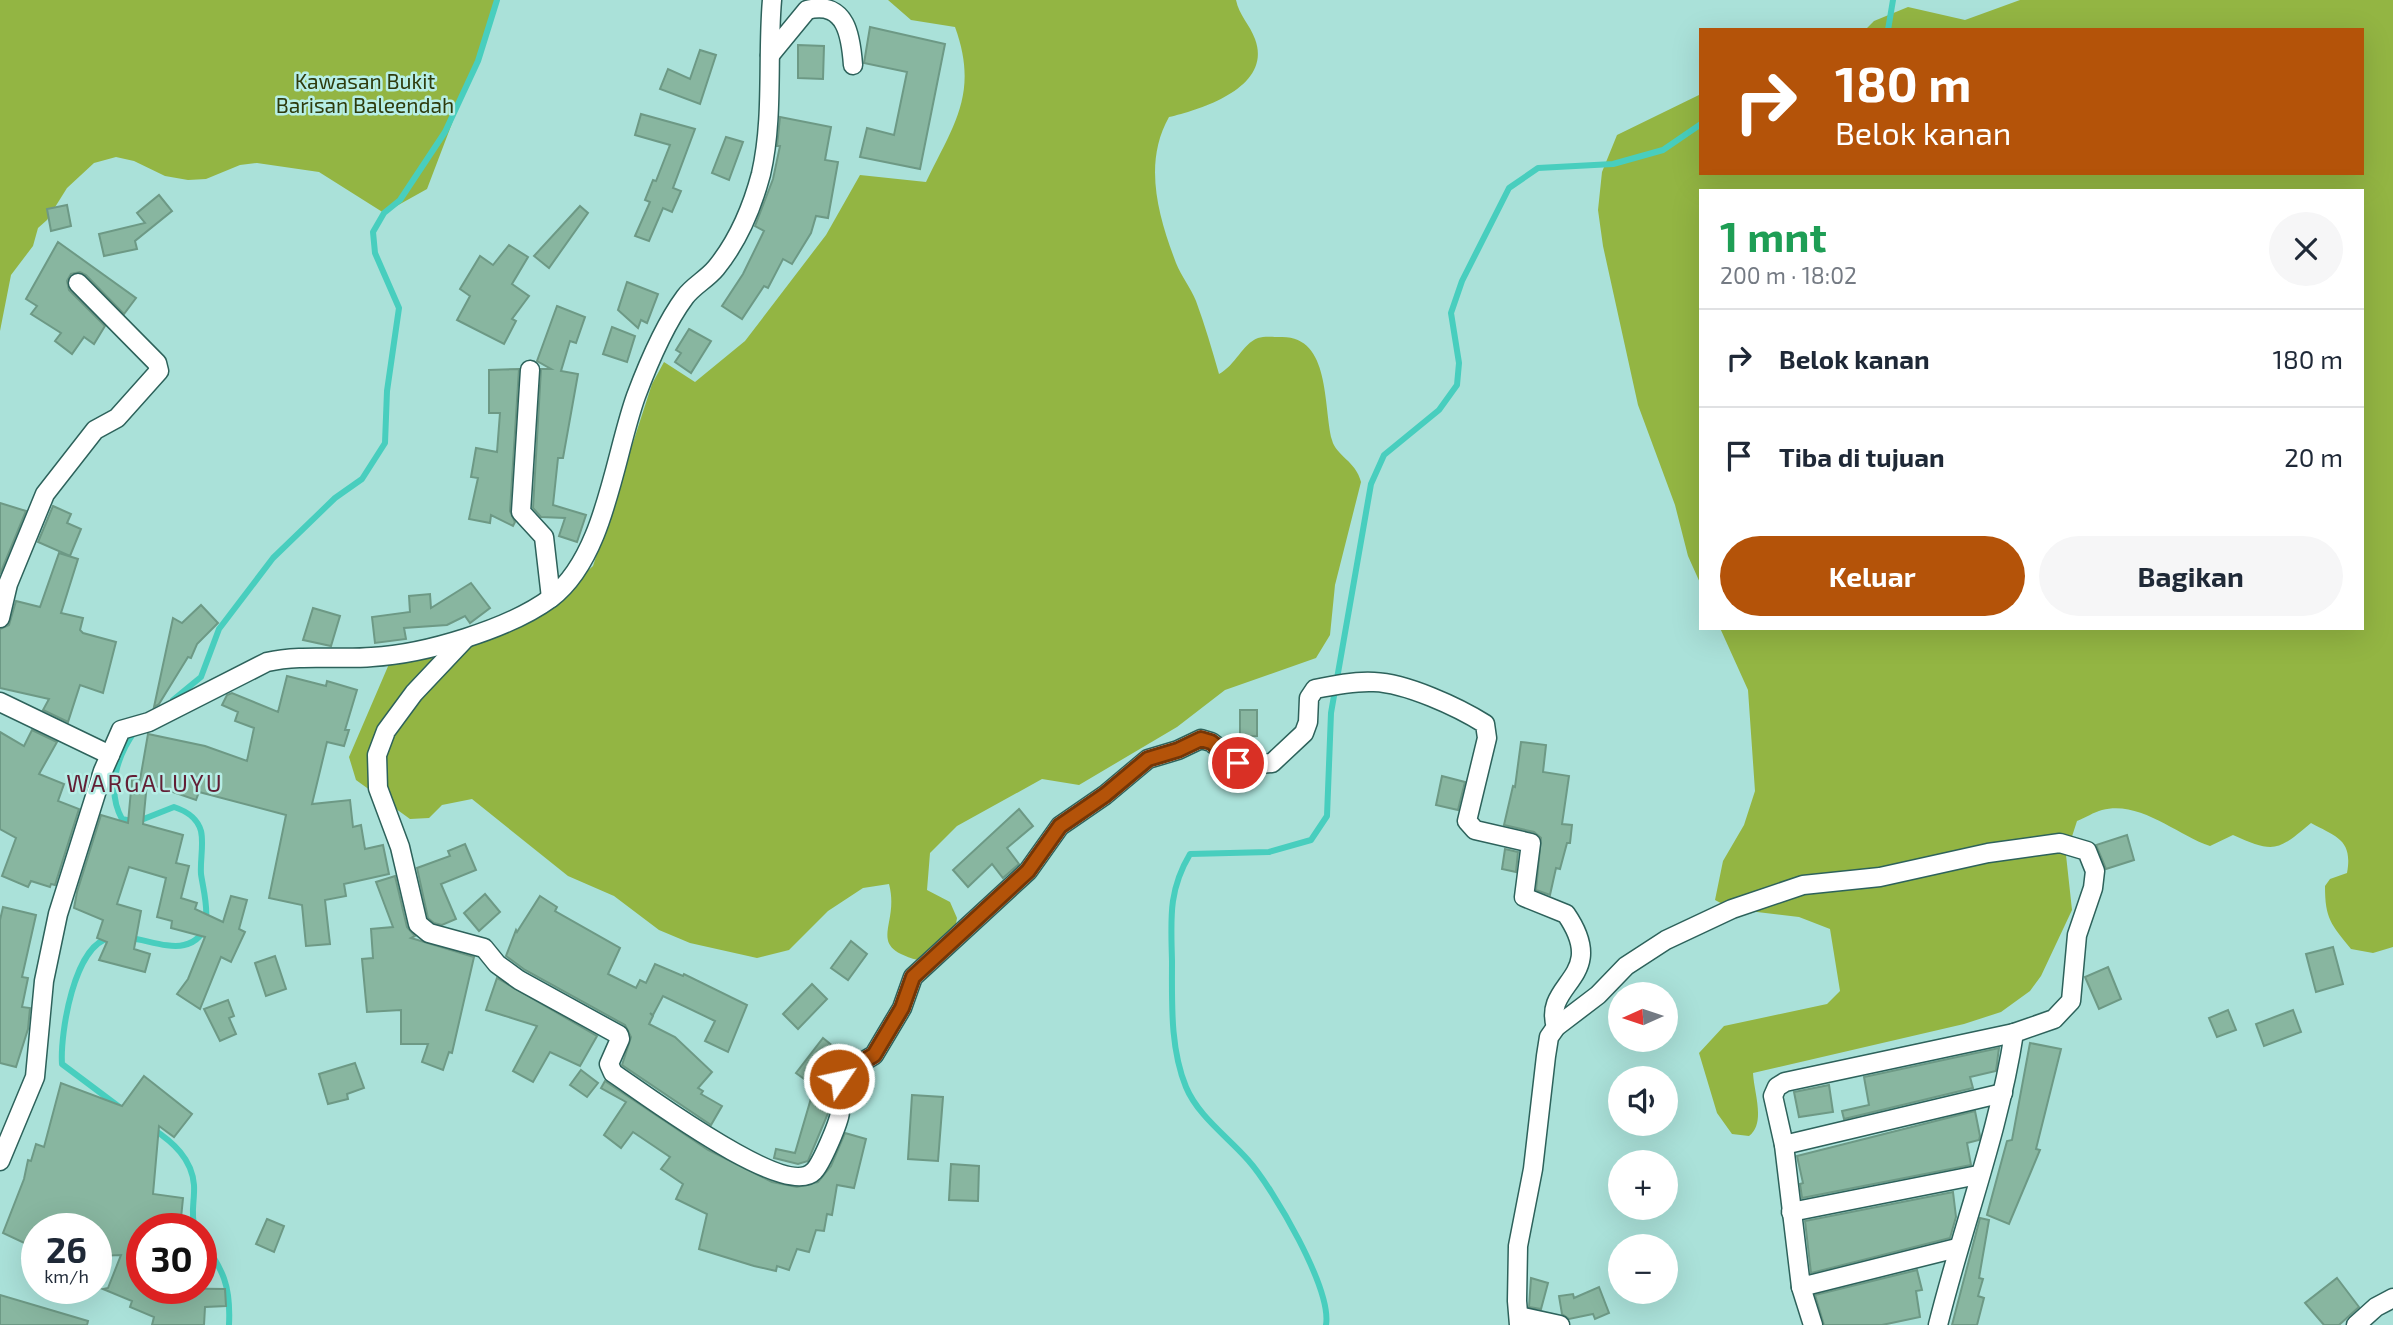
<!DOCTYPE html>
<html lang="id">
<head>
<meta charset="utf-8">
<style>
  body { margin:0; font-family:"Exo 2",sans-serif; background:#f6f6f7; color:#1f2937; height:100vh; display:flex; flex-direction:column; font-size:26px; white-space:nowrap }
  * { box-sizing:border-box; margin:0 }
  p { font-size:23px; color:#747a83 }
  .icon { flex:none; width:38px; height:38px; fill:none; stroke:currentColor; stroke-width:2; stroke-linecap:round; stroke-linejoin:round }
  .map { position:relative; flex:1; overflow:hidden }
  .details { position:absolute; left:1699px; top:189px; width:665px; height:441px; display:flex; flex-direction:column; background:#fff; border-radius:0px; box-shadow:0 7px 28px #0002 }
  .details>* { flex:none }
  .top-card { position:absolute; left:1699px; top:28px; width:665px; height:147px; border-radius:0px; box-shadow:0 7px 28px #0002; background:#b45309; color:#fff; overflow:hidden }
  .needle { width:46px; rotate:267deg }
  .tools { position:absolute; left:1608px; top:982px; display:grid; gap:14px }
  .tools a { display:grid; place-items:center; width:70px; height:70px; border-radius:50%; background:#fff; box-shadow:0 7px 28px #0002; font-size:35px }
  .speed { position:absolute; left:21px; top:1213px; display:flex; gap:14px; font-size:35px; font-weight:700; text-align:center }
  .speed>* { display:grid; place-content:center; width:91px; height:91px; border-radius:50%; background:#fff; box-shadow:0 7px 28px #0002; line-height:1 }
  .speed small { font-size:18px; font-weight:400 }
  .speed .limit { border:10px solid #d22; background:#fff; color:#111 }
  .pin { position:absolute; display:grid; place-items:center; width:60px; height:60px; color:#fff; margin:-30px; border:4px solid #fff; border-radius:50%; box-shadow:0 2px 7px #0007 }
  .me { position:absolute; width:77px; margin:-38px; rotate:56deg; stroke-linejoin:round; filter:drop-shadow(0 0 5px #0008) }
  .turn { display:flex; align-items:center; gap:24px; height:147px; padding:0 21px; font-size:32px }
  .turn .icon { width:91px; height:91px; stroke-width:2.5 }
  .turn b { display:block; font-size:49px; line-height:60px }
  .round { display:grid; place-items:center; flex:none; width:74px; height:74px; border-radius:37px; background:#f6f6f7 }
  .headline { display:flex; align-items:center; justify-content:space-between; height:119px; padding:0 21px }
  h1 { font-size:42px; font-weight:700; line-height:52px; color:#1e9e55 }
  .primary-button { display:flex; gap:14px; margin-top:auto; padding:14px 21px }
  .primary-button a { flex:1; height:80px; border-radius:42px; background:#b45309; color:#fff; font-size:28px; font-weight:700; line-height:80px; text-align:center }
  .primary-button a+a { background:#f6f6f7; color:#1f2937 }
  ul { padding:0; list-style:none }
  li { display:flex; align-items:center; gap:21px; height:98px; padding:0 21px; border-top:2px solid #e0e1e3 }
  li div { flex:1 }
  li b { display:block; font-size:26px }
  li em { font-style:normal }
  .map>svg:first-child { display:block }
  .forest { fill:#93b543 }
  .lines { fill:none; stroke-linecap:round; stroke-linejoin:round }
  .stream { stroke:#48cebe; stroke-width:6 }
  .building { fill:#88b6a0; stroke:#6d9985; stroke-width:2 }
  .street-casing { stroke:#2d625b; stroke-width:21 }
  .street { stroke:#fff; stroke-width:18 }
  .route-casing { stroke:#753606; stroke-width:18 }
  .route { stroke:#b45309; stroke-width:12 }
  .labels { text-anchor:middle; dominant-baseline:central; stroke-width:5; stroke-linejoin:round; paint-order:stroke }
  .park-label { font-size:21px; fill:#2e3b0d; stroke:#b7eee6 }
  .quarter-label { font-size:24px; letter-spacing:2px; fill:#631f35; stroke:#b7eee6 }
</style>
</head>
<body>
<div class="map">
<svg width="2393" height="1325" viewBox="0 0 2393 1325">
  <rect width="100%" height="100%" fill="#aae1d9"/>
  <g class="forest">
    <path d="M0,0H499L427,189L384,213L319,172L257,163L240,165L206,179L188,180L165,176L134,161L116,157L94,163L67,188L47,220L38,228L33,246L11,275L0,331Z"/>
    <path d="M888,0H1236C1239,15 1250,25 1255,39C1273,87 1202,109 1169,117C1143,163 1158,215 1176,263C1181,276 1191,288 1196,301C1205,325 1212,350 1219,374C1236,365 1242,344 1258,338C1264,336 1273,337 1279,337C1331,334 1323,405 1332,440C1336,456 1356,461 1361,482L1335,585L1330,635L1316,658L1225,690L1177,727L1079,785L1042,779L957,826L930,853L927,890L950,902L957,918L952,947L930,963C859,948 901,929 889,884L863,888L828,911L789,950L757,958L690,943L659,930L614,896L568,876L472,799L442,805L429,818L410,819L356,780L349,757L389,664L440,651L531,622L593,566L652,384L664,362L695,382L745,341L826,235L860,175L926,182C954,124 979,93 955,27L911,20Z"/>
    <path d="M2020,0H2393V947L2373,953L2351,949C2331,924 2325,919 2325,886L2330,879L2347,873C2353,840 2337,837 2311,823C2277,852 2274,853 2233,835L2210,846C2177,835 2140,800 2102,810C2094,812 2085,818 2077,821L2066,855L2072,910L2041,976L2030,991L2001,1012L1964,1024L1753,1073C1754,1093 1766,1123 1749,1136L1732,1134L1717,1113L1699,1053L1724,1026L1827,1004L1840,991L1830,929L1799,917L1732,909L1715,900L1723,861L1744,825L1755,791L1748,690L1720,628H2362V191H1701V585L1688,556L1675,505L1638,405L1603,246L1598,210L1602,172L1617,135L1701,94V173H2362V30H1865L1874,21L1908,7L1965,20Z"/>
  </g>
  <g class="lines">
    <g class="stream">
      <path d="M1888,30L1893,0"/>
      <path d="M173,700L201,677L219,629L273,558L335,498L362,479L385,443L387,391L399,308L375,253L373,232L384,213L400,200L445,132L478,61L497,0"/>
      <path d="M110,938C74,944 60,1034 62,1064L118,1106"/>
      <path d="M131,938C146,940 170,949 184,945C218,937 204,896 201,874C200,860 204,844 201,831C197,817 186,811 174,807L136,822L122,819C106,790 117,756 135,731"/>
      <path d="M153,1129C173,1142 192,1159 194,1185C195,1201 190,1213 195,1228"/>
      <path d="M201,1238C223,1270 231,1285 229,1325"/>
      <path d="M1326,1325C1332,1289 1273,1188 1248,1160C1228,1137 1198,1116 1186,1087C1170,1048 1172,1003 1172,961C1171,919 1168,891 1190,854L1269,852L1311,840L1327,816L1331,713L1371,484L1384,455L1439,410L1457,385L1459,363L1451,313L1462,281L1509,188L1538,168L1613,164L1663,150L1701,124"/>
    </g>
  </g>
  <g class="building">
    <path d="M870,27L945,44L920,169L860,157L867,128L894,135L907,72L864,63Z"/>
    <path d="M798,45L824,46L823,79L798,78Z"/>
    <path d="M700,50L716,55L700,104L660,89L668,69L690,79Z"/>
    <path d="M641,114L695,129L673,188L681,191L672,212L663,208L649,241L635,236L650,202L645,200L653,180L656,181L670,145L635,135Z"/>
    <path d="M780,117L831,127L825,160L838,162L828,218L816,216L811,233L792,264L783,259L768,288L764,286L742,319L722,306L743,274L764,231L755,226L773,179L780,146H777Z"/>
    <path d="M726,137L743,142L729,180L712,173Z"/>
    <path d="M159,195L172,211L135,241L137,249L104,256L99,234L145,223L137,213Z"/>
    <path d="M67,205L71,226L51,231L47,209Z"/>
    <path d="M580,206L588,213L549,268L534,256Z"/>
    <path d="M58,242L136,298L124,314L86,275L80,272L71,274L67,281L69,290L105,326L94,344L84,337L72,354L55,341L61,333L31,314L37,306L26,299Z"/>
    <path d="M509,245L528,257L512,284L529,296L512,319L516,321L504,344L457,320L470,296L460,289L480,256L493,265Z"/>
    <path d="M627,282L658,294L647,323L641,320L638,328L618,310Z"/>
    <path d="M557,306L585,317L576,343L570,341L561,371L578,374L563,458H558L553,505L586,515L577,542L559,536L565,518L541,517L533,508L541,369H551L537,361Z"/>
    <path d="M612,327L635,336L627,362L603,354Z"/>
    <path d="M689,329L711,341L691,373L675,362L681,353L676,350Z"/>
    <path d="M519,369L510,511L515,522L513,526L491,515L490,523L469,519L478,478L471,477L476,448L497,452L500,413H489V370Z"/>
    <path d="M0,503L26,511L0,574Z"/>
    <path d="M53,506L71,514L67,523L81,529L70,556L38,542Z"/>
    <path d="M59,553L78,559L61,613L83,618L80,630L83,633L116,642L103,693L80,685L68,722L43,710L49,699L0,688V629L9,625L16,601L40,607Z"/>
    <path d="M471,583L490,608L470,623L465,616L447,625L404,628L406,639L375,643L372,617L410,612L409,596L430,594L431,608Z"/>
    <path d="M201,605L218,623L197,644L191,658L188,657L159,704L154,707L173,618L182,623Z"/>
    <path d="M313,608L340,616L331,646L303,640Z"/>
    <path d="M287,676L326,686L327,681L357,690L345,730H349L344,746L327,742L312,804L350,800L353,827L361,825L365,849L383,845L389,874L344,884L346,896L325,900L330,944L306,946L302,905L269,898L286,815L199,792L196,800L147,783L143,824L183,835L176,863L189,866L181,898L197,903L195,909L223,922L231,896L247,900L239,929L245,932L231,962L221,957L200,1009L177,994L188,979L205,937L171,928L172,921L157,917L166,878L129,867L117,904L141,911L134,949L150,954L145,972L99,960L107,942L97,938L103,920L74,908L77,892L101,815L128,823L132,779L140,780L148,734L205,746L247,761L254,728L235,721L238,712L222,705L227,695L232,693L278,712Z"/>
    <path d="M1240,710H1257V736L1240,737Z"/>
    <path d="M32,730L57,742L39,774L64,784L58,801L79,809L55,885L51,884L50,887L31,881L28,887L2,876L16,838L0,829V732L24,746Z"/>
    <path d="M1521,742L1546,745L1543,772L1569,776L1562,824L1572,825L1570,843H1567L1560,869L1556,868L1550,895L1536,890L1541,838L1534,832L1504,825L1513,786L1515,787Z"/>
    <path d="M1442,776L1465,782L1458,810L1436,805Z"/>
    <path d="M1019,809L1033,826L1007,848L1019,864L1003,878L992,864L968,887L953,870Z"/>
    <path d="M2127,835L2134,860L2106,869L2096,845Z"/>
    <path d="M465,844L476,870L441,884L456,919L442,925L434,923L428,918L417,868L450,856L448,851Z"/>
    <path d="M1505,849L1518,852L1516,872L1502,869Z"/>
    <path d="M395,876L407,927L415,936L411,938L474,957L452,1053L449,1052L443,1070L422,1062L428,1044H401V1010L367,1012L362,959L373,958L371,929L393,927L376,882Z"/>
    <path d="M485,894L500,912L479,931L464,913Z"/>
    <path d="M540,896L557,907L555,911L620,948L608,974L636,988L640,980L646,983L655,964L683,976L684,974L747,1005L728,1052L705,1041L715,1021L663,996L653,1015L650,1013L653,1016L649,1024L675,1037L712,1072L698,1088L703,1091L701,1094L722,1106L711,1125L622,1065L631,1037L625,1025L525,970L506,956L516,930L517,932Z"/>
    <path d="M3,907L36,915L22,977L28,978L22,1007L30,1008L28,1029L16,1067L0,1063V920Z"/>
    <path d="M851,941L867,954L848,980L831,968Z"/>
    <path d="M2333,947L2343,984L2316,992L2306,954Z"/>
    <path d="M275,956L286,989L266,996L255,963Z"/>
    <path d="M2108,967L2121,999L2099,1009L2085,977Z"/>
    <path d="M497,978L597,1036L580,1066L550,1052L533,1082L513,1071L537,1026L486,1010Z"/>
    <path d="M812,984L827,999L798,1029L783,1014Z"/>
    <path d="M228,1000L234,1016L229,1018L236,1034L220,1041L204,1009Z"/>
    <path d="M2228,1010L2236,1030L2217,1037L2209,1018Z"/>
    <path d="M2293,1010L2301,1032L2264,1046L2256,1024Z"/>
    <path d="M823,1038L845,1056L832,1066L815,1087L796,1073Z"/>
    <path d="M2030,1043L2061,1049L2036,1149L2040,1150L2009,1224L1987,1215L2007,1141L2012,1140Z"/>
    <path d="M1999,1048L1996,1071L1970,1077L1973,1088L1844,1119L1842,1111L1869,1105L1864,1077Z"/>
    <path d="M355,1063L364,1088L347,1094L348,1099L328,1104L319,1074Z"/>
    <path d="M581,1070L598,1083L587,1097L570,1085Z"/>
    <path d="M144,1076L192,1114L174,1137L159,1126L153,1194L183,1198L180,1228H142V1288L225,1289L226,1306L205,1307L204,1325H152L154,1317L130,1307L132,1301L103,1289L108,1288L121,1255L99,1256L97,1228H37V1249L3,1233L24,1179L28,1160L31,1161L36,1144L44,1147L61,1083L122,1106Z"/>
    <path d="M605,1081L708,1150L772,1182L797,1187L818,1182L831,1166L845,1133L866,1139L854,1188L837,1185L832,1215L827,1214L824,1231L816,1230L809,1252L797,1249L789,1270L777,1266L776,1271L754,1266L699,1249L707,1214L676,1199L683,1184L661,1169L670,1157L633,1132L621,1148L604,1135L626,1102L601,1088Z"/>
    <path d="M1829,1085L1833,1112L1799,1117L1794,1092Z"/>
    <path d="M812,1095L828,1099L829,1111L808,1161L798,1164L774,1158L776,1149L795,1153Z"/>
    <path d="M912,1095L943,1097L938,1161L908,1159Z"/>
    <path d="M1975,1111L1980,1136L1979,1140L1967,1143L1971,1165L1802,1198L1800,1184L1803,1183L1797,1156Z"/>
    <path d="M951,1164L979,1166L978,1201L949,1200Z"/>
    <path d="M1953,1192L1956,1217L1950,1238L1811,1273L1805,1221Z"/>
    <path d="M1980,1218L1989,1220L1979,1278L1983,1279L1978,1296L1984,1298L1977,1325H1952Z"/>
    <path d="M267,1219L284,1226L274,1252L256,1244Z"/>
    <path d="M1917,1270L1922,1290L1916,1291L1920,1317L1882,1325H1824L1815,1295Z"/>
    <path d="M1531,1278L1548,1283L1541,1309L1529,1307Z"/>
    <path d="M2337,1278L2359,1307L2339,1325H2324L2305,1303Z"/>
    <path d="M1599,1287L1609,1313L1595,1319L1593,1314L1569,1319L1562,1314L1559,1296L1573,1294L1574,1298Z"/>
    <path d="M0,1295L88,1321L87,1325H0Z"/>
  </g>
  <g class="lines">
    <defs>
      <g id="street">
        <path d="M770,55L807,10C847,0 851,38 853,65"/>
        <path d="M530,370L521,512L544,537L551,598"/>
        <path d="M0,618L8,584L45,494L95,430L117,418L159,371L157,363L78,283"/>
        <path d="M465,639L414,693L386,731L377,755L378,788L400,847L418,924L429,933L484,948L497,964L519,980L619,1035L620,1039L609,1064L613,1073C642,1092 786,1201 814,1171C821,1164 839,1123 840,1112C841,1099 836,1087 841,1075L874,1055L902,1008L913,977L1028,871L1060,826L1105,795L1148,759L1178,750L1201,739L1211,742L1242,765L1272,763L1304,733L1308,722L1309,698L1315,689C1334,685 1354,681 1374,682C1406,683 1458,707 1485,724L1487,738L1467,821L1475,830L1531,843L1524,897L1566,914C1610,978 1542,982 1556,1027"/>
        <path d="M0,702L110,755"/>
        <path d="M1784,1145L2003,1093"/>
        <path d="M0,1161L35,1077L44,981L58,914L103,771L121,730L149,722L267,662C302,654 338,660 372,657C425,654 509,629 551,598C605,557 614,457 636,396C648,364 665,324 685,297C693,286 707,279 716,268C738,241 752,208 761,174C774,117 767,57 772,0"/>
        <path d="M1791,1212L1978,1175"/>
        <path d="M1957,1248L1801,1287L1784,1145L1773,1096L1777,1087L1785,1082L2014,1033"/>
        <path d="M1801,1287L1813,1325"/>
        <path d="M1519,1316L1560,1325"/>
        <path d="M1519,1325L1517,1301L1518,1246L1533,1169L1546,1056L1549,1037L1556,1027L1598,995L1626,966L1666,940L1732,909L1803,885L1880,877L1988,853L2060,843L2087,851L2095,871L2093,888L2077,935L2071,1001L2054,1019L2014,1033C1999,1132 1962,1228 1938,1325"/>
        <path d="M2356,1325L2376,1307L2393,1298"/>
      </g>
    </defs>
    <use href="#street" class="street-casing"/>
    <use href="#street" class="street"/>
  </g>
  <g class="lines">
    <defs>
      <path id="route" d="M839,1079L845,1072L874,1055L902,1008L913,977L1028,871L1060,826L1105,795L1148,759L1178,750L1201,739L1211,742L1238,763"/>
    </defs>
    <use href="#route" class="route-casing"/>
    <use href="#route" class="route"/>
  </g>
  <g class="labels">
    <g class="park-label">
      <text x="365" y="80">Kawasan Bukit<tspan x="365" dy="24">Barisan Baleendah</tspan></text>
    </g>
    <g class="quarter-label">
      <text x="145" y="782">WARGALUYU</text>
    </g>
  </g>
</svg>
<div class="tools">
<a><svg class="needle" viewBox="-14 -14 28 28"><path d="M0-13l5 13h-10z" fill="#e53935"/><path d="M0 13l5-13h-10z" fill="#747a83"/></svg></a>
<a><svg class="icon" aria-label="sound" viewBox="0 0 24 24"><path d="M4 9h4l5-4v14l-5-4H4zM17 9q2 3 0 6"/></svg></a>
<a>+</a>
<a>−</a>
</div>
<div class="speed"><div>26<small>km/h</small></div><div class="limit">30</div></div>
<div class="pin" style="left:1238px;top:763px;background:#d93025"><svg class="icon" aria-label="arrive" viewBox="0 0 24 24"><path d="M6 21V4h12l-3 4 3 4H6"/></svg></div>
<svg class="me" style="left:839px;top:1079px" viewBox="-20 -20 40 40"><circle r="17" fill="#b45309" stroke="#fff" stroke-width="3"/><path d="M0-11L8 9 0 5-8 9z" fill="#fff"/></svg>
<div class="top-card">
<div class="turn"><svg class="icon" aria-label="right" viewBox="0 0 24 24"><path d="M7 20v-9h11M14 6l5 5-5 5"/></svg><div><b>180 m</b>Belok kanan</div></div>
</div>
<section class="details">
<div class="headline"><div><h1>1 mnt</h1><p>200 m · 18:02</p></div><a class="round"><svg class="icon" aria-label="close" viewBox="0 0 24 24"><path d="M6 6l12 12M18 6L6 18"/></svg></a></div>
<ul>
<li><svg class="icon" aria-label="right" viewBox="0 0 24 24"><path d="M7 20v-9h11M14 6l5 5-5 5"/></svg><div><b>Belok kanan</b></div><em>180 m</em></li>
<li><svg class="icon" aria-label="arrive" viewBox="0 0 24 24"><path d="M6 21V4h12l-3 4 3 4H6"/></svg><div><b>Tiba di tujuan</b></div><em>20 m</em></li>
</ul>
<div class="primary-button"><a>Keluar</a><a>Bagikan</a></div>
</section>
</div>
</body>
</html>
